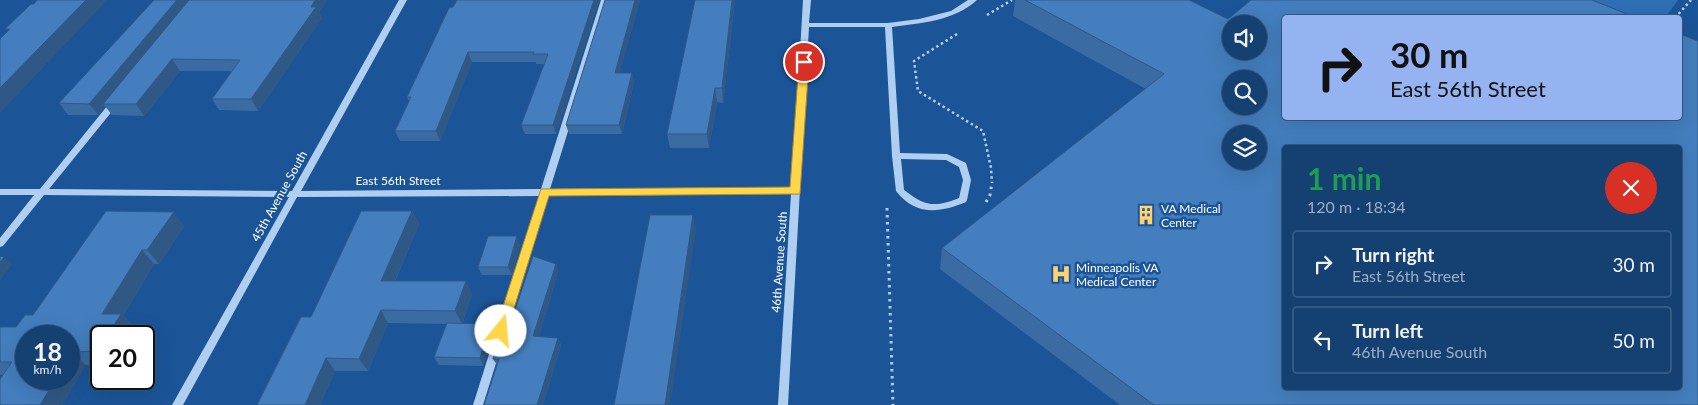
<!DOCTYPE html>
<html lang="en">
<head>
<meta charset="utf-8">
<style>
  body { margin:0; font-family:Lato,sans-serif; background:#214b7a; color:#f1f3f6; height:100vh; display:flex; flex-direction:column; font-size:19px; white-space:nowrap }
  * { box-sizing:border-box; margin:0 }
  p { font-size:16px; color:#9dafc4 }
  .icon { flex:none; width:28px; height:28px; fill:none; stroke:currentColor; stroke-width:2; stroke-linecap:round; stroke-linejoin:round }
  .map { position:relative; flex:1; overflow:hidden }
  .drawer { position:absolute; left:1282px; top:145px; width:400px; height:245px; display:flex; flex-direction:column; background:#144072; border-radius:5px; box-shadow:0 5px 20px #0002,0 0 0 1px #335984 }
  .drawer>* { flex:none }
  .top-card { position:absolute; left:1282px; top:15px; width:400px; height:105px; border-radius:5px; box-shadow:0 5px 20px #0002,0 0 0 1px #335984; background:#95b2f1; color:#111; overflow:hidden }
  .buttons { position:absolute; left:1222px; top:15px; display:grid; gap:10px }
  .buttons a { display:grid; place-items:center; width:45px; height:45px; border-radius:50%; background:#144072; box-shadow:0 5px 20px #0002,0 0 0 1px #335984; font-size:25px }
  .speed { position:absolute; left:15px; top:325px; display:flex; gap:10px; font-size:25px; font-weight:700; text-align:center }
  .speed>* { display:grid; place-content:center; width:65px; height:65px; border-radius:50%; background:#144072; box-shadow:0 5px 20px #0002,0 0 0 1px #335984; line-height:1 }
  .speed small { font-size:12px; font-weight:400 }
  .speed .limit { border:2px solid #111; border-radius:8px; background:#fff; color:#111 }
  .pin { position:absolute; display:grid; place-items:center; width:42px; height:42px; color:#fff; margin:-21px; border:2px solid #fff; border-radius:50%; box-shadow:0 1px 5px #0007 }
  .me { position:absolute; width:55px; margin:-28px; rotate:17deg; stroke-linejoin:round; filter:drop-shadow(0 0 4px #0008) }
  .turn { display:flex; align-items:center; gap:18px; height:105px; padding:0 25px; font-size:22px }
  .turn .icon { width:65px; height:65px; stroke-width:2.5 }
  .turn b { display:block; font-size:35px; line-height:42px }
  .round { display:grid; place-items:center; flex:none; width:52px; height:52px; border-radius:26px; background:#214b7a }
  .overview { display:flex; align-items:center; justify-content:space-between; height:85px; padding:0 25px }
  h1 { font-size:30px; font-weight:700; line-height:38px; color:#1e9e55 }
  ul { padding:0; list-style:none }
  li { display:flex; align-items:center; gap:15px; height:68px; margin:0 10px 8px; padding:0 15px; border:2px solid #335984; border-radius:5px }
  li div { flex:1 }
  li b { display:block; font-size:19px }
  li em { font-style:normal }
  .map>svg:first-child { display:block }
  .green { fill:#2f6fb5 }
  .lines { fill:none; stroke-linecap:round; stroke-linejoin:round }
  .path-far1 { stroke:#b0cff0; stroke-width:2.5; stroke-dasharray:2.5 3; stroke-linecap:butt }
  .path { stroke:#b0cff0; stroke-width:3; stroke-dasharray:2.5 4.5; stroke-linecap:butt }
  .minor { fill:#b0cff0; fill-rule:evenodd }
  .wall { fill:#3a6ca3 }
  .shaded-wall { fill:#305885 }
  .building { fill:#447ebe; stroke:#305885; fill-rule:evenodd }
  .route { fill:#ffd54a; stroke:#a68a30 }
  .labels { text-anchor:middle; dominant-baseline:central; stroke-width:5; stroke-linejoin:round; paint-order:stroke }
  .street-label { font-size:12px; fill:#fff; stroke:#1b5598 }
  .poi-label { font-size:12px; fill:#fff; stroke:#1b5598; text-anchor:start }
</style>
</head>
<body>
<div class="map">
<svg width="1698" height="405" viewBox="0 0 1698 405">
  <rect width="100%" height="100%" fill="#1b5598"/>
  <path class="green" d="M1565,0H1678L1665,18L1610,17Z"/>
  <g class="lines">
    <g class="path-far1">
      <path d="M987,15L1012,0"/>
      <path d="M1675,18L1691,0"/>
      <path d="M957,34L914,61L918,91L983,131L991,168L992,183"/>
    </g>
    <g class="path">
      <path d="M986,202L990,195L992,182"/>
      <path d="M887,208L893,405"/>
    </g>
    <path class="minor" d="M399,0H407L301,191L541,189L601,0H609L550,189L792,188L803,0H811L809,23H888L919,19L951,11L968,0H977C954,21 921,23 892,27L900,153L947,154L966,163L971,180L967,200L966,202C940,213 915,216 896,191L892,156L885,27H809L788,405H778L791,194L548,196L483,405H473L539,196L297,197L183,405H172L289,197L44,195L3,246L0,247V238L34,195H0V189H40L112,100L115,99L119,102L118,104L49,189L292,191ZM901,159L946,160L959,167L963,180L959,198C934,208 925,206 904,190Z"/>
  </g>
  <g class="wall">
    <path d="M154,0L319,13L322,18L258,111L219,110L212,99L232,71H180L144,116L112,115L105,106L98,115H68L59,103Z"/>
    <path d="M457,0H599L556,134H525L521,125L545,64H536V62H472L440,141H400L395,131L409,101L407,97Z"/>
    <path d="M640,0L619,73H632L634,82L622,134H569L566,125Z"/>
    <path d="M695,0H735L723,103L717,102L709,148H670L667,134Z"/>
    <path d="M1015,0H1189L1698,405H1120L940,269L942,248L1146,89L1013,16Z"/>
    <path d="M106,211L184,226L159,264H154L123,316L134,327L101,336V365H86L0,375V327H16L33,315Z"/>
    <path d="M412,211L419,224L395,281H466L472,294L462,324H490L494,332L483,366L439,365L434,357L447,324L388,323L368,371H335L320,405L311,317Z"/>
    <path d="M520,244L512,275H482L478,267Z"/>
    <path d="M558,271L539,337L558,338L561,345L543,405H484L497,365L493,359L510,325Z"/>
  </g>
  <g class="shaded-wall">
    <path d="M86,0H107L0,113V88Z"/>
    <path d="M177,0H193L103,104L105,106L98,115L89,104Z"/>
    <path d="M315,0H328L319,13L322,18L258,111L251,99Z"/>
    <path d="M594,0H599L556,134L553,125Z"/>
    <path d="M635,0H640L617,83L615,73Z"/>
    <path d="M732,0H735L723,103L722,88Z"/>
    <path d="M468,52L472,62L440,141L436,131Z"/>
    <path d="M172,59L180,71L144,116L136,104Z"/>
    <path d="M632,73L634,82L622,134L619,125Z"/>
    <path d="M715,88L717,102L709,148L707,134Z"/>
    <path d="M412,211L419,224L389,294L381,281Z"/>
    <path d="M174,212L184,226L159,264L147,250Z"/>
    <path d="M693,215L696,229L670,405H665Z"/>
    <path d="M517,236L520,244L512,275L508,267Z"/>
    <path d="M142,250L154,264L123,316L134,327L128,336H107L102,314Z"/>
    <path d="M4,257L12,264L0,281V262Z"/>
    <path d="M556,264L558,271L537,344L533,336Z"/>
    <path d="M466,281L472,294L462,324L455,311Z"/>
    <path d="M381,310L388,323L368,371L359,359Z"/>
    <path d="M490,324L494,332L483,366L480,358Z"/>
    <path d="M558,338L561,345L543,405H537Z"/>
    <path d="M101,345V355L98,351Z"/>
    <path d="M72,352L86,365L63,405H40L56,379H69V358Z"/>
    <path d="M326,358L335,371L320,405H305Z"/>
  </g>
  <g class="building">
    <path d="M37,0H86L0,88V39L10,29H5L31,4H34Z"/>
    <path d="M154,0H177L89,104L59,103Z"/>
    <path d="M189,0H315L311,7H316L251,99H212L240,60L172,59L136,104H103Z"/>
    <path d="M457,0H594L553,125H521L548,54H533L534,52H468L436,131H395L411,97H407L449,8L453,7Z"/>
    <path d="M605,0H635L615,73H632L619,125H566Z"/>
    <path d="M695,0H732L722,88H715L707,134H667Z"/>
    <path d="M1025,0H1189L1228,19L1251,0H1592L1637,18H1285V118H1680V34L1698,41V405H1154L942,248L1164,74ZM1231,24H1259V51H1231ZM1231,79H1259V106H1231ZM1231,134H1259V161H1231ZM1285,148H1680V388H1285Z"/>
    <path d="M106,211L174,212L147,250H142L102,314H121L107,336H101V345L98,351L72,352L69,358V336H26V379H56L40,405H0V379L12,362H0V327H16L25,315H33Z"/>
    <path d="M361,211H412L381,281H466L455,311L381,310L359,359L326,358L305,405H257L301,317H311Z"/>
    <path d="M650,215H693L665,405H614Z"/>
    <path d="M488,236H517L508,267H478Z"/>
    <path d="M0,256L4,257L0,262Z"/>
    <path d="M533,256L556,264L533,336L558,338L537,405H484L499,359H493L504,325H510Z"/>
    <path d="M447,323L490,324L480,358L434,357Z"/>
  </g>
  <path class="route" d="M804,59L809,62L800,194L549,196L507,331L506,335L501,336L496,335L495,331L541,189L790,187L799,62Z"/>
  <defs>
    <symbol id="building-bare" viewBox="-9 -9 18 18"><path d="M-4-6H4V6H1V3H-1V6H-4ZM-2.5-4.3h1.7v1.8h-1.7ZM.8-4.3h1.7v1.8H.8ZM-2.5-1h1.7V.8h-1.7ZM.8-1h1.7V.8H.8Z" fill="#ffd26f" stroke="#1b5598" stroke-width="2.5" paint-order="stroke"/></symbol>
    <symbol id="hospital-bare" viewBox="-9 -9 18 18"><path d="M-5-5h3v3.5h4V-5h3V5h-3V1.5h-4V5h-3Z" fill="#ffd26f" stroke="#1b5598" stroke-width="2.5" paint-order="stroke"/></symbol>
  </defs>
  <g fill-rule="evenodd">
    <use href="#building-bare" x="1132" y="201" width="28" height="28"/>
    <use href="#hospital-bare" x="1047" y="260" width="28" height="28"/>
  </g>
  <g class="labels">
    <g class="street-label">
      <text x="398" y="180">East 56th Street</text>
      <text transform="translate(279 196) rotate(-61)">45th Avenue South</text>
      <text transform="translate(779 262) rotate(-86)">46th Avenue South</text>
    </g>
    <g class="poi-label">
      <text x="1161" y="208">VA Medical<tspan x="1161" dy="14">Center</tspan></text>
      <text x="1076" y="267">Minneapolis VA<tspan x="1076" dy="14">Medical Center</tspan></text>
    </g>
  </g>
</svg>
<div class="buttons">
<a><svg class="icon" aria-label="sound" viewBox="0 0 24 24"><path d="M4 9h4l5-4v14l-5-4H4zM17 9q2 3 0 6"/></svg></a>
<a><svg class="icon" aria-label="search" viewBox="0 0 24 24"><circle cx="10" cy="10" r="6"/><path d="M15 15l6 6"/></svg></a>
<a><svg class="icon" aria-label="layers" viewBox="0 0 24 24"><path d="M12 4l9 5-9 5-9-5zM3 14l9 5 9-5"/></svg></a>
</div>
<div class="speed"><div>18<small>km/h</small></div><div class="limit">20</div></div>
<div class="pin" style="left:804px;top:62px;background:#d93025"><svg class="icon" aria-label="arrive" viewBox="0 0 24 24"><path d="M6 21V4h12l-3 4 3 4H6"/></svg></div>
<svg class="me" style="left:501px;top:331px" viewBox="-20 -20 40 40"><circle r="19" fill="#fff"/><path d="M0-13L10 11 0 6-10 11z" fill="#ffd54a"/></svg>
<div class="top-card">
<div class="turn"><svg class="icon" aria-label="right" viewBox="0 0 24 24"><path d="M7 20v-9h11M14 6l5 5-5 5"/></svg><div><b>30 m</b>East 56th Street</div></div>
</div>
<section class="drawer">
<div class="overview"><div><h1>1 min</h1><p>120 m · 18:34</p></div><a class="round" style="background:#d93025;color:#fff"><svg class="icon" aria-label="close" viewBox="0 0 24 24"><path d="M6 6l12 12M18 6L6 18"/></svg></a></div>
<ul>
<li><svg class="icon" aria-label="right" viewBox="0 0 24 24"><path d="M7 20v-9h11M14 6l5 5-5 5"/></svg><div><b>Turn right</b><p>East 56th Street</p></div><em>30 m</em></li>
<li><svg class="icon" aria-label="left" viewBox="0 0 24 24"><path d="M17 20v-9H6M10 6l-5 5 5 5"/></svg><div><b>Turn left</b><p>46th Avenue South</p></div><em>50 m</em></li>
</ul>
</section>
</div>
</body>
</html>
